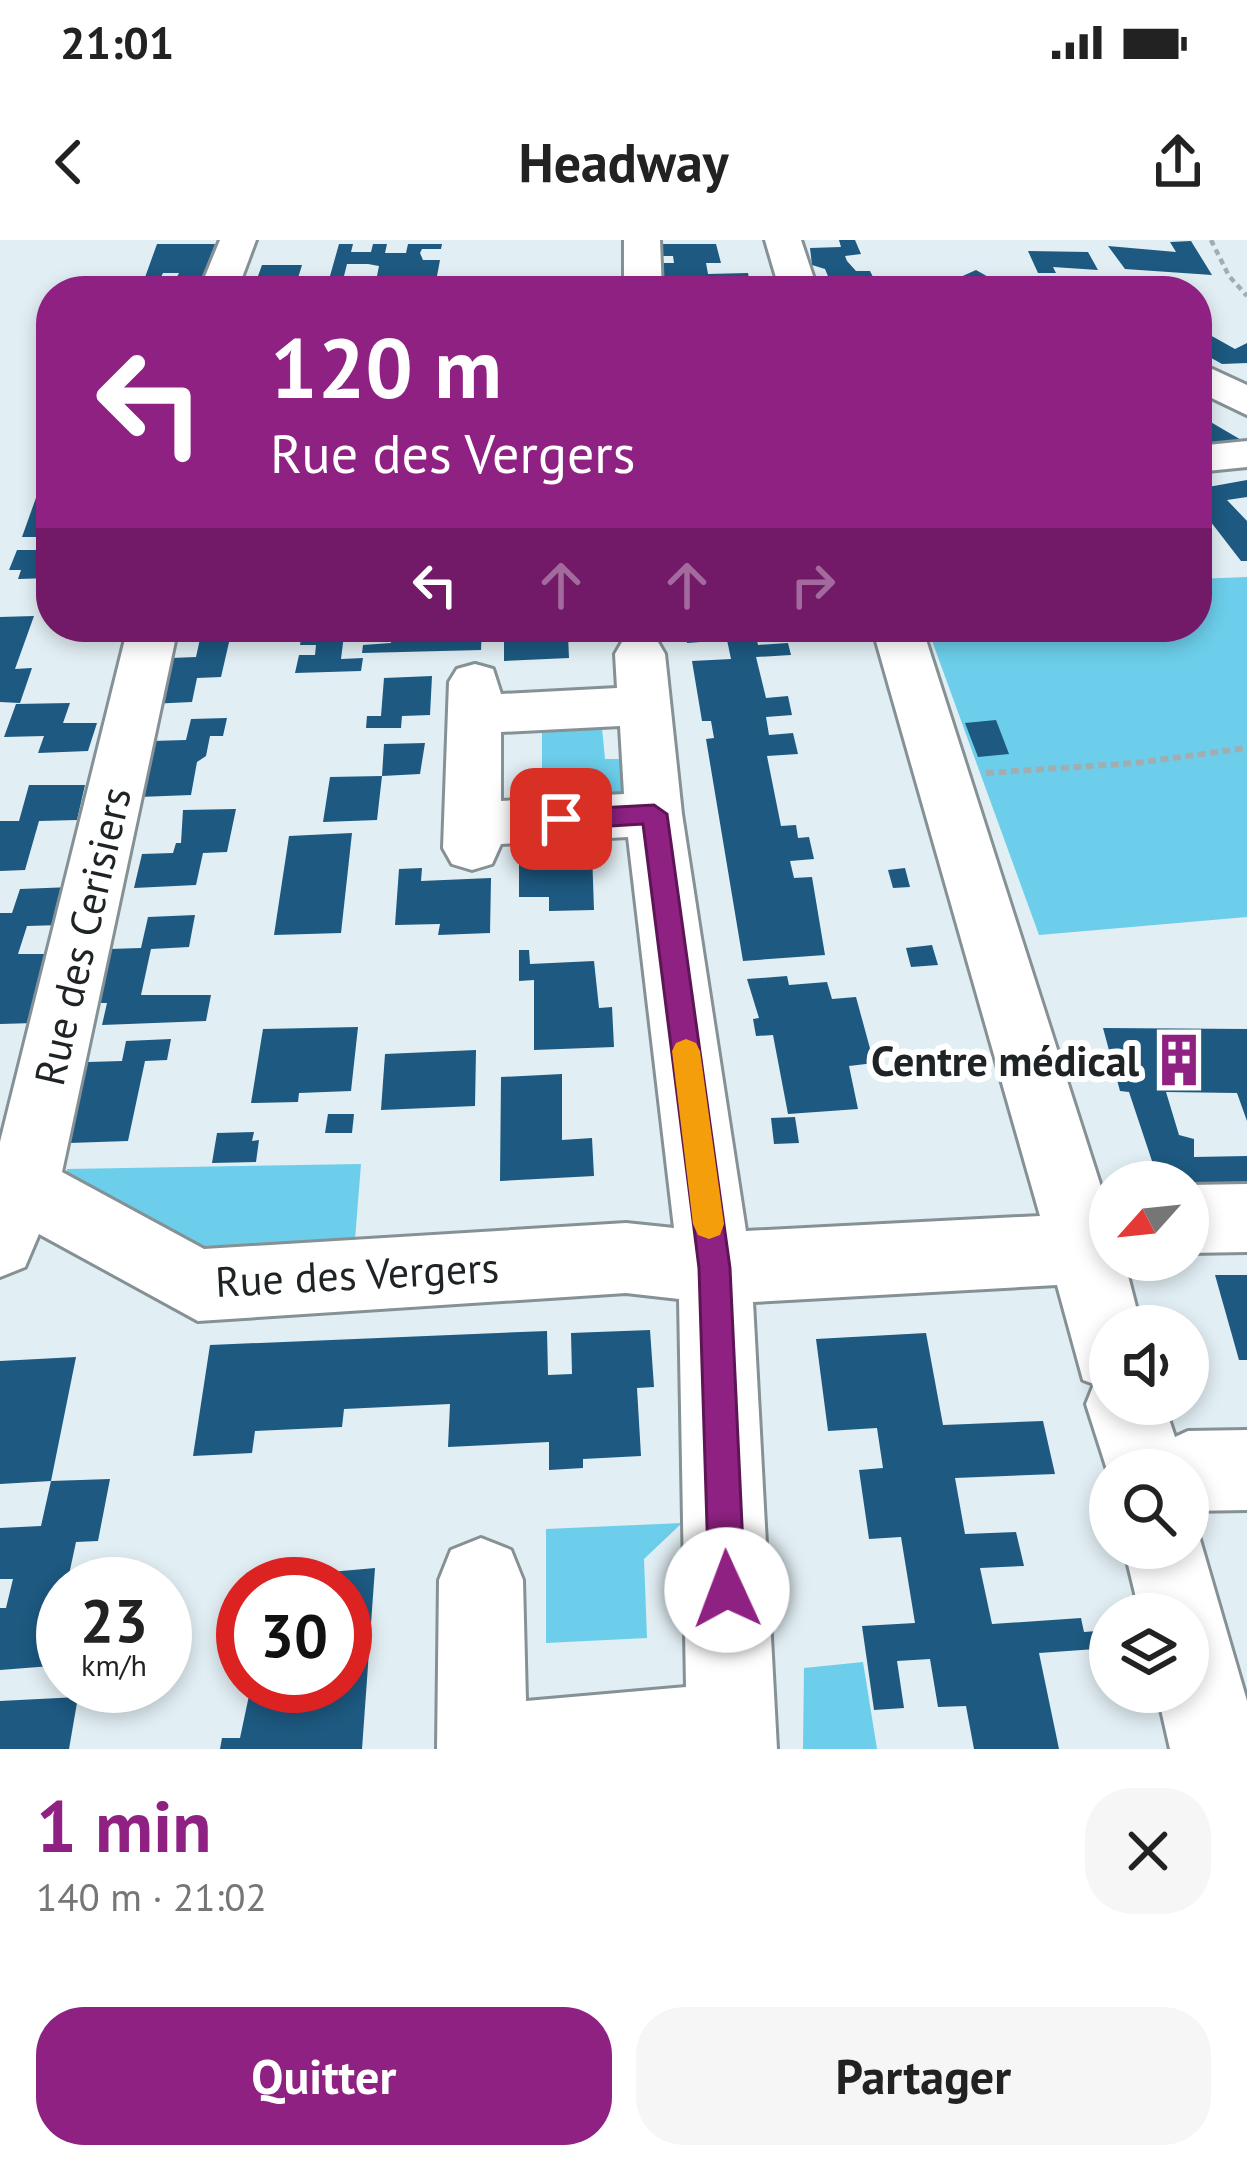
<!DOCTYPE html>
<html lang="fr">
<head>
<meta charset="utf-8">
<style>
  body { margin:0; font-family:"PT Sans",sans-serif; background:#f6f6f6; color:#222; height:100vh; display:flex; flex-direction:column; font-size:45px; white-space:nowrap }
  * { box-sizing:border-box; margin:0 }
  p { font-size:39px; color:#767676 }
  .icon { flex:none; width:66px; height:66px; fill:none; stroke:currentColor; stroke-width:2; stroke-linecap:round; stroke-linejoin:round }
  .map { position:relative; height:1509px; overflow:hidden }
  .sheet { display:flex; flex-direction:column; background:#fff; flex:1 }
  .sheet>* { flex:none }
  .banner { position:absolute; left:36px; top:36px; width:1176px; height:366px; border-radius:48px; box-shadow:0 6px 18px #0003; background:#8f2183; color:#fff; overflow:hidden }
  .needle { width:78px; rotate:243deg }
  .controls { position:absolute; left:1089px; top:921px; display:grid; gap:24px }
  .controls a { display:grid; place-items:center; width:120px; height:120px; border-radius:50%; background:#fff; box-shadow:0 6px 18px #0003; font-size:60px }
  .speed { position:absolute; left:36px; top:1317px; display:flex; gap:24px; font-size:60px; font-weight:700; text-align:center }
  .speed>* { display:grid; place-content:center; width:156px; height:156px; border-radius:50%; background:#fff; box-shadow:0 6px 18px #0003; line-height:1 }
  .speed small { font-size:30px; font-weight:400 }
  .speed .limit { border:18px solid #d22; background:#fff; color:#111 }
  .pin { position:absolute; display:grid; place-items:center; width:102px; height:102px; color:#fff; margin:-51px; border-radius:24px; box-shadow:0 6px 18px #0006 }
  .me { position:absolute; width:132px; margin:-66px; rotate:358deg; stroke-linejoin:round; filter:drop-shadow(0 0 9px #0008) }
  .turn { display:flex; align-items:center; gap:42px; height:252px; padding:0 36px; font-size:54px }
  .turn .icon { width:156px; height:156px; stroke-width:2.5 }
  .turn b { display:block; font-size:84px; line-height:102px }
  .lanes { display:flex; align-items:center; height:114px; padding:0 36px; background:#0003; justify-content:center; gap:60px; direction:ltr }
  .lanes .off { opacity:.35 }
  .round { display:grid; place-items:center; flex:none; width:126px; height:126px; border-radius:48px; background:#f6f6f6 }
  .head { display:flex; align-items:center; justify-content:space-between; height:204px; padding:0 36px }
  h1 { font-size:72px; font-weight:800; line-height:90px; color:#8f2183 }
  .action { display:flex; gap:24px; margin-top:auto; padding:24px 36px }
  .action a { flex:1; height:138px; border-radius:48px; background:#8f2183; color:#fff; font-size:48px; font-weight:800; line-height:138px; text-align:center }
  .action a+a { background:#f6f6f6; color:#222 }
  .status { display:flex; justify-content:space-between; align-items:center; height:84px; padding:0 60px; background:#fff; direction:ltr }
  .status svg { height:33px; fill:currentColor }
  header { display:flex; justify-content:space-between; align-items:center; height:156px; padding:0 36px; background:#fff; font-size:54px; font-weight:800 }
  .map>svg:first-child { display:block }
  .green { fill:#6cceea }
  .building { fill:#1d5981 }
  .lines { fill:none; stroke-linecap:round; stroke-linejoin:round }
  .minor-casing { stroke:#859195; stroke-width:6 }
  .path-far1 { stroke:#a2adb1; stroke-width:4.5; stroke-dasharray:6 4.5; stroke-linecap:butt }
  .path { stroke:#a2adb1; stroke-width:6; stroke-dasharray:8 4.5; stroke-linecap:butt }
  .minor { fill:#fff; fill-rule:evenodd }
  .route { fill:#8f2183; stroke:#5d1555; stroke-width:3 }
  .slow { fill:#f59e0b }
  .labels { text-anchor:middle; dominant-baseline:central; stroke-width:12; stroke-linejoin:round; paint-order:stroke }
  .street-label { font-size:42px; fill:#1e2325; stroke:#fff }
  .poi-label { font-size:42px; font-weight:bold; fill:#1e2325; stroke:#fff; text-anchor:end }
</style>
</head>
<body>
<div class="status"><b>21:01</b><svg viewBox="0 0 49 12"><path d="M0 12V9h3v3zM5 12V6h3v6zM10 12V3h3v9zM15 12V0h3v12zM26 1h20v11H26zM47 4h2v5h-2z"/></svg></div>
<header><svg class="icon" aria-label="back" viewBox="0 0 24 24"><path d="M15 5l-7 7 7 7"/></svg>Headway<svg class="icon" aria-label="share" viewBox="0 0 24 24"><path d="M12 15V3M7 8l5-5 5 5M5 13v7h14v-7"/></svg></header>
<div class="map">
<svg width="1247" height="1509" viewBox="0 0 1247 1509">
  <rect width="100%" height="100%" fill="#e1eef3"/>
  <g class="green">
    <path d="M1247,337V677L1039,695L927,387H1197V339Z"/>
    <path d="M601,477L605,519H630L628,555L519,563L514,541L542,539V478Z"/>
    <path d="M361,924L354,1012L222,1017L63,947L67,929Z"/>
    <path d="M682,1283L644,1319L647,1398L546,1403V1289Z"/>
    <path d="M863,1422L877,1509H803L804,1428Z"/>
  </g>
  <g class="building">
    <path d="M839,0H855L861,14L845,16L847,21L856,31H870L874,39L860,40L859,51H813L810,41H830L825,29L812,25L810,8L841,7Z"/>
    <path d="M1191,1L1212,35L1125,29L1108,6L1176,12L1170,2Z"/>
    <path d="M157,4H215L197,51H155L159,43H181L183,37H177L179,33H163L158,43H143Z"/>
    <path d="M339,4H353L351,12H371L373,4H387L385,13H406L408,4H442L441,9H422L420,13L423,20H440L437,36H377L379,26L368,24H347L344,36H330Z"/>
    <path d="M661,4H716L721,23H706L708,34L748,33L750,43L706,39L699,43L700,51H670V43H659L658,23H674L673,16H662Z"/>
    <path d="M1028,11L1088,12L1098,30L1053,27L1056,33H1038Z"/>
    <path d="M262,25H302L298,38H306L304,47L262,51L263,47H254Z"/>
    <path d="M976,30L999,43L982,51H953L966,45L956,39Z"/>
    <path d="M1197,80L1207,88L1201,90L1235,109L1247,103V123L1222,124L1197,110Z"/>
    <path d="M1197,174L1243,201L1197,208Z"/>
    <path d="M1247,240V257L1227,260L1247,281V321H1241L1197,264V249Z"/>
    <path d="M37,255H51V297H22Z"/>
    <path d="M17,310H51L44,330H51V338L18,339L21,330H9Z"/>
    <path d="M34,376L15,429L32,428L20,463L0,462V377Z"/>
    <path d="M303,387H345L341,419L363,418L361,431L295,433L299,415H315L316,405H300Z"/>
    <path d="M393,387H482L481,410L362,413L363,405L391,403Z"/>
    <path d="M504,387H579V394L568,395L569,418L504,421Z"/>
    <path d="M685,387H754L758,405L788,403L791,415L756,417L766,458L788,456L792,475L766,477L769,495L793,493L798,514L767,516L781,586L796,585L798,598L809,597L814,619L790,621L794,638L812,637L825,715L743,721L706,499L714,498L711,481H702L692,421L731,419L727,400L687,403Z"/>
    <path d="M230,398L221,437L197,438L192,462L149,464L171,418L196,417L200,399Z"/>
    <path d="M432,436L430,475L402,476L401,488H366L367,476H381L384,438Z"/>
    <path d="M70,463L63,483H97L88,511L38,513L44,496L4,497L16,464Z"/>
    <path d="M227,478L223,496H210L206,516L197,522L191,555L139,557L152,501L186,500L191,479Z"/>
    <path d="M996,480L1009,514L978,517L965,483Z"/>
    <path d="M425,503L420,534L382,536L377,580L323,582L330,537L382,536L384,504Z"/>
    <path d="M29,545H85L77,580L39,581L25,630L0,631V581H19Z"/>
    <path d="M236,569L227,612L203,613L196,645L134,648L142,614L173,613L176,603H181L183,570Z"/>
    <path d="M352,593L341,693L274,695L289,596Z"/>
    <path d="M592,612L594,670L549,671V657H519V614Z"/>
    <path d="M422,628L421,641L491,638L490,693L438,695L440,684L395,685L399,629Z"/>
    <path d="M905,628L910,647L893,648L888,630Z"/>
    <path d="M72,647L61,685L27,686L18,714H53L34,783L0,784V673H12L20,649Z"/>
    <path d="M195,675L189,707L151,709L141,755H211L206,781L102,785L107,763H95L109,709L141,708L148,677Z"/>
    <path d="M932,705L938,725L911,727L906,708Z"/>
    <path d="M519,710H529L530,724L594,721L599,768L612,767L614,807L534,810V740L519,741Z"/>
    <path d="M787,736L789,745L827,742L832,759L856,757L874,823L849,826L858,869L788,874L773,795L756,796L753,779L759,778L747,739Z"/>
    <path d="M358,787L351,851L299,853L298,862L251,863L263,789Z"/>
    <path d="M1103,788L1247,789V881L1237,853L1166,852L1179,895L1194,899V917L1247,916V962L1188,957V942H1153V924L1129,852L1120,851Z"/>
    <path d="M171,799L167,820L145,821L128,901L69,903L88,822L122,821L126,801Z"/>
    <path d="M476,810L475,866L381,870L385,814Z"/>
    <path d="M562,834V900L592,898L594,936L500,941L501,837Z"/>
    <path d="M328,874H354L352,893H325Z"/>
    <path d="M795,877L799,903L774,904L771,878Z"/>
    <path d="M254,892L252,901L259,900L256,922L212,923L217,893Z"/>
    <path d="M1215,1035H1247V1120H1239Z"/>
    <path d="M650,1090L654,1147L637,1148L641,1216L583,1219V1228L549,1230V1202L448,1207L450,1164L344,1169L342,1187L255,1191L252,1213L193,1216L210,1105L547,1091L548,1135L572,1134L571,1093Z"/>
    <path d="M926,1093L943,1185L1043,1181L1055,1234L955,1238L965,1294L1016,1292L1024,1326L980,1328L992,1384L1081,1378L1084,1392L1110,1390V1408L1039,1413L1059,1509H974L966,1466L938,1467L930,1419L897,1421L904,1468L874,1470L862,1386L915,1383L901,1297L869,1299L859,1230L883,1228L877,1188L828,1191L816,1099Z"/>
    <path d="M76,1117L51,1241L0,1244V1121Z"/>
    <path d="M110,1239L98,1301L76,1302L67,1344H63L51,1426L0,1430V1368H6L13,1339H0V1288L41,1286L51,1241Z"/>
    <path d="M375,1328L362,1509H220L222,1498H240L251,1446H345V1344H262L263,1338Z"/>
    <path d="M78,1457L69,1509H0V1461Z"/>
  </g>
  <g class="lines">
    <defs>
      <g id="minor">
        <path d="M220,0H256L237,51H199Z"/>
        <path d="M624,0H660L662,51H624Z"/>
        <path d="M765,0H801L818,51H780Z"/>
        <path d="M1197,122L1247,145V175L1197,151Z"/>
        <path d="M1247,201V227L1197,232V206Z"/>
        <path d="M128,387H178L62,932L204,1009L626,983L674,988L628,597L501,604L492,624L472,630L452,624L443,608L449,442L457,429L475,424L493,429L501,454L617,448L615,414L622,402L640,397L658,402L665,414L682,574L746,991L1040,976L872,387H922L1110,975V1020H1124L1141,1086H1110V1164H1164L1175,1197L1188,1191L1247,1190V1270L1188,1271V1230H1110V1239L1086,1164L1094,1144L1083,1140L1057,1045L753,1062L777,1509H437L439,1340L451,1310L481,1298L511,1310L523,1340L526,1461L686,1447L679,1059L626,1053L198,1081L39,994L25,1027L0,1037V902ZM620,486L624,554L501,561V492Z"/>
        <path d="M1247,944V1012L1188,1013V945Z"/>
        <path d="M1188,1276L1194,1279L1247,1461V1509H1170L1157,1452H1188V1374H1140L1124,1308H1188Z"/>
      </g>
    </defs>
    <use href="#minor" class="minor-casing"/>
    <path class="path-far1" d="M1211,0L1229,36L1247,56"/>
    <path class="path" d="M986,533L1136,523L1247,508"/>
    <use href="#minor" class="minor"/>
  </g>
  <path class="route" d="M654,565L667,574L730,1028L745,1350L740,1363L727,1368L714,1363L709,1350L699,1028L643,584L561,589L549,579L561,570Z"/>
  <path class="slow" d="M686,799L696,803L700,811L724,984L720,995L709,999L698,995L693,984L672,811L676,803Z"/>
  <defs>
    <symbol id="building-bare" viewBox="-9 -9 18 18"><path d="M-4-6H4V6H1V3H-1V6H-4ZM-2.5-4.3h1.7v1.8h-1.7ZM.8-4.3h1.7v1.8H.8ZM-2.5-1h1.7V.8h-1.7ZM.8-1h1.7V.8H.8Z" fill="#8f2183" stroke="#fff" stroke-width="2.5" paint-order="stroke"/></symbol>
  </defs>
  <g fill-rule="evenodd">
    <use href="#building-bare" x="1141" y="782" width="76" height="76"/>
  </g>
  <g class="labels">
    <g class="street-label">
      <text transform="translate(82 696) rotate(-77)">Rue des Cerisiers</text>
      <text transform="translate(357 1034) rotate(-3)">Rue des Vergers</text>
    </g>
    <g class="poi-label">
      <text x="1139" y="820">Centre médical</text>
    </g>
  </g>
</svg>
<div class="controls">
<a><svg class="needle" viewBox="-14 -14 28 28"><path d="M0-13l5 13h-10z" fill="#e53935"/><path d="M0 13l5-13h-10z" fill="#767676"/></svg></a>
<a><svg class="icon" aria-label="sound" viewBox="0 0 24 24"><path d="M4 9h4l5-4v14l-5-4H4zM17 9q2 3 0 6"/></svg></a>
<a><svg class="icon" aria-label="search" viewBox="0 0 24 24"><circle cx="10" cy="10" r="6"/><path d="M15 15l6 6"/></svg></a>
<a><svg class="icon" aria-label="layers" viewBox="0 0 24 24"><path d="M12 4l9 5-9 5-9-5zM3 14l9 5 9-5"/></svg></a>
</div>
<div class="speed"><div>23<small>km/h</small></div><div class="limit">30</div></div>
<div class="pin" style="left:561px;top:579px;background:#d93025"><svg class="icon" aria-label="arrive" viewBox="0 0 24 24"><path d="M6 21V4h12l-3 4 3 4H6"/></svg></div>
<svg class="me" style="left:727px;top:1350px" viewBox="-20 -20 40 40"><circle r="19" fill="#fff"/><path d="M0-13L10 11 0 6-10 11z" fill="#8f2183"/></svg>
<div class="banner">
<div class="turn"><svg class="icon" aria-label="left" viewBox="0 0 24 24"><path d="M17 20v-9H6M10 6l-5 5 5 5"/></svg><div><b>120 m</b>Rue des Vergers</div></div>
<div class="lanes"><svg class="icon" aria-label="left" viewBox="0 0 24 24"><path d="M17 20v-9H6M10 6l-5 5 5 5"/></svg><svg class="icon off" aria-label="ahead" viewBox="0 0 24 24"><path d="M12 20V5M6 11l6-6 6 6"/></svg><svg class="icon off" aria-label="ahead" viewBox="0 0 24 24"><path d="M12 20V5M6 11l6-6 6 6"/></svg><svg class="icon off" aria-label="right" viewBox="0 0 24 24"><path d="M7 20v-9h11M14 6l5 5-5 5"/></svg></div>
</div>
</div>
<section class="sheet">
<div class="head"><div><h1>1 min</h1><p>140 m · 21:02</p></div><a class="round"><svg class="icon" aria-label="close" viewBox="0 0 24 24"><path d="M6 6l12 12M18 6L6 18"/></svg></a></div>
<div class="action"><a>Quitter</a><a>Partager</a></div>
</section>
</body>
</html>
